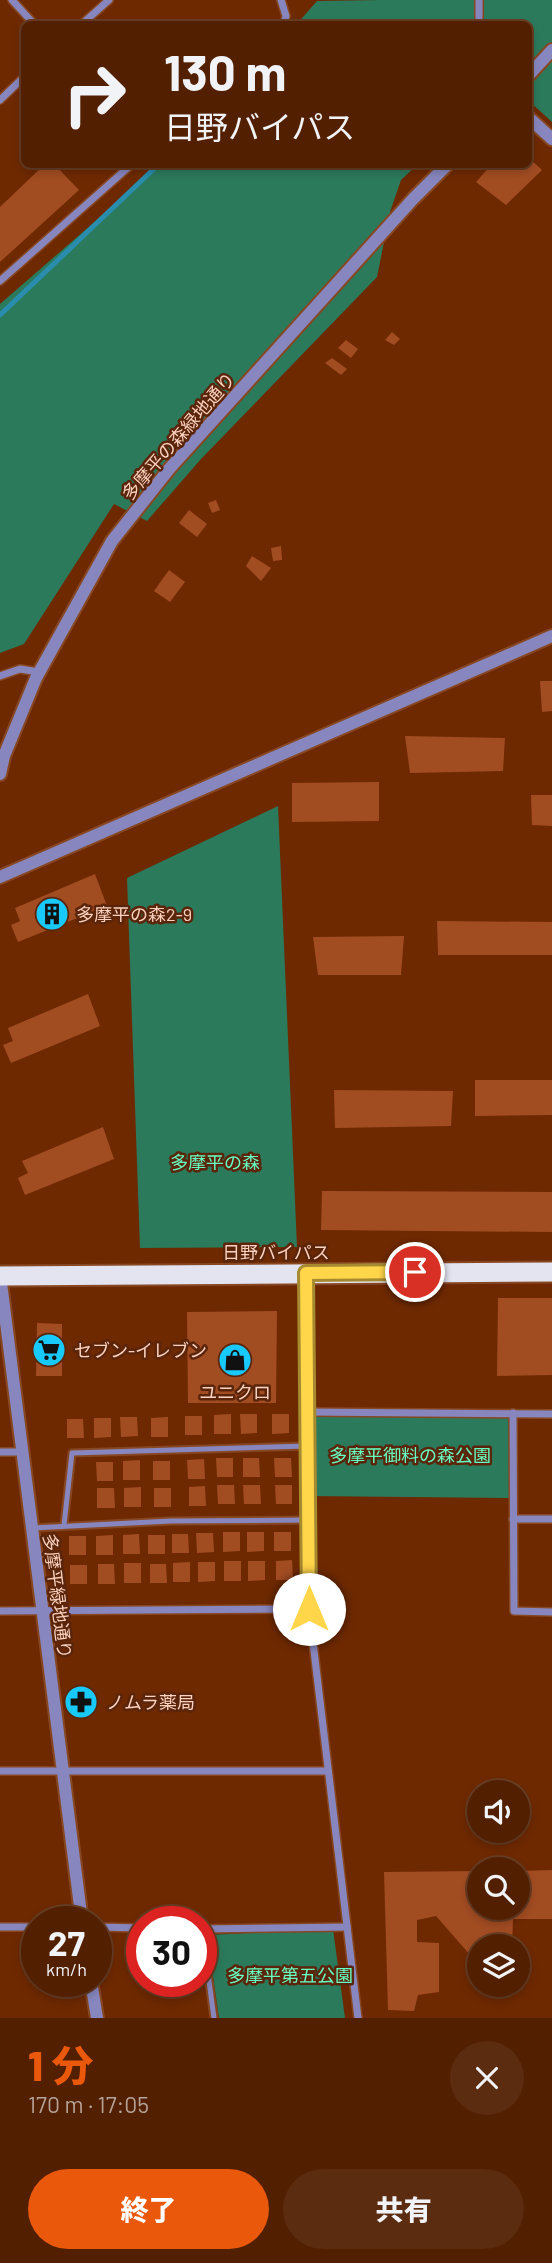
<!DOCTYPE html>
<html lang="ja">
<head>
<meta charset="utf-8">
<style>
  body { margin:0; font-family:Barlow,"Noto Sans JP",sans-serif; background:#5c2c10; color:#f1f3f6; height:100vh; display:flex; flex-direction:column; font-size:26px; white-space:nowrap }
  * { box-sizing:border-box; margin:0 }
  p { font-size:23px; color:#b5a299 }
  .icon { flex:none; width:38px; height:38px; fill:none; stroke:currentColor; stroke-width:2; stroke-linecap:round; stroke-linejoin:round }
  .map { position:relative; height:2018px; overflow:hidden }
  .details { display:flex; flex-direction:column; background:#521f01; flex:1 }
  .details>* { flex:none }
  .guide { position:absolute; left:21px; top:21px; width:511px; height:147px; border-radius:10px; box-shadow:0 4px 10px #0003,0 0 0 2px #683d23; background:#521f01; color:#f1f3f6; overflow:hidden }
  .tools { position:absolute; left:467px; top:1780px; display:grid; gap:14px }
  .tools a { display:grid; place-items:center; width:63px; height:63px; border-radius:50%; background:#521f01; box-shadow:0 4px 10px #0003,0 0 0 2px #683d23; font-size:35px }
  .speed { position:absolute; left:21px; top:1906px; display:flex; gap:14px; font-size:35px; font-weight:700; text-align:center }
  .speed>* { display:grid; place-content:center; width:91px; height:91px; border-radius:50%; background:#521f01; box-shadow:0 4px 10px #0003,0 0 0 2px #683d23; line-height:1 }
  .speed small { font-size:18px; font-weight:400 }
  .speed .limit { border:10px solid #d22; background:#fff; color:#111 }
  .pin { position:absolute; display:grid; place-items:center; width:60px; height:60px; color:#fff; margin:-30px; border:4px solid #fff; border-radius:50%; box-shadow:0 2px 7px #0007 }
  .me { position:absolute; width:77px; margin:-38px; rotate:0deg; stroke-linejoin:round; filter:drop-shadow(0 0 5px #0008) }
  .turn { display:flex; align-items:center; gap:24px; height:147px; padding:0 28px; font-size:32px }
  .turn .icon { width:91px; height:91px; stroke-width:2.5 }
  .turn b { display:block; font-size:49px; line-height:60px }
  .round { display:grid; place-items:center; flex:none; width:74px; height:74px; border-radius:37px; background:#5c2c10 }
  .headline { display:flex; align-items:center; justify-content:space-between; height:119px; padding:0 28px }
  h1 { font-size:42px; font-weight:800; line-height:52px; color:#ea580c }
  .action { display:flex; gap:14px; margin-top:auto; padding:14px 28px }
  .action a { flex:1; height:80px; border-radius:42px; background:#ea580c; color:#fff; font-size:28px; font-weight:800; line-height:80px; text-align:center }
  .action a+a { background:#5c2c10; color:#f1f3f6 }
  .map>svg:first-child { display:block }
  .green { fill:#2b7a5c }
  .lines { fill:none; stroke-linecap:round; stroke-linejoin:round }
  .stream { stroke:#2a8dae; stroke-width:5 }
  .building { fill:#a24c22 }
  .service-casing { stroke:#874723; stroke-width:9 }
  .minor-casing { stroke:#874723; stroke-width:10 }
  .tertiary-casing { stroke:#874723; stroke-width:16 }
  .trunk-casing { stroke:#874723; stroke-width:23 }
  .service { stroke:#8786be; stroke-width:5 }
  .minor { stroke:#8786be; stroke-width:7 }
  .tertiary { stroke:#8786be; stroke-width:12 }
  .trunk { stroke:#e4e4f0; stroke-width:19 }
  .route-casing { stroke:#a68a30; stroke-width:18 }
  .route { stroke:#ffd54a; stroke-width:12 }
  .labels { text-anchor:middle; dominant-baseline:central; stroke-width:5; stroke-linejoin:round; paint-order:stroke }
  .street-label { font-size:18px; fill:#fbd1bf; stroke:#5a250a }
  .poi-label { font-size:18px; fill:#fbd1bf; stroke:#5a250a; text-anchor:start }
  .park-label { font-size:18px; fill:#65ffc4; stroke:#5a250a }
</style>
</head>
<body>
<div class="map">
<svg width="552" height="2018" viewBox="0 0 552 2018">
  <rect width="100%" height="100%" fill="#6e2901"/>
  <g class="green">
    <path d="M381,0H552V44L545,52L552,61V122L529,101L532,79L529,74L528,24H297L317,1Z"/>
    <path d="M160,165H417L401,180L390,212L377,277L201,459L147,521L114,504L24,644L0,653V304Z"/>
    <path d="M278,806L297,1247L140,1248L127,878Z"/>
    <path d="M307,1412L513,1413V1498L308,1496Z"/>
    <path d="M333,1929L345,2018H219L207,1935Z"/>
  </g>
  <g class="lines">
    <path class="stream" d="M0,315L159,164"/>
  </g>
  <g class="building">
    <path d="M528,157L542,170L506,205L476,182L492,164H528Z"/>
    <path d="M45,164H54L79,190L0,262V207Z"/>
    <path d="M392,332L400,339L394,345L385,340Z"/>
    <path d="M346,340L358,349L351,358L338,348Z"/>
    <path d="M332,358L347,369L341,375L325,363Z"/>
    <path d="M216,500L220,510L212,513L208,503Z"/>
    <path d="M189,510L207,524L197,537L179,523Z"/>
    <path d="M281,546L282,560L273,561L271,548Z"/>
    <path d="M252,556L271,568L261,581L246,566Z"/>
    <path d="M169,570L185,582L170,602L154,591Z"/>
    <path d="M540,681H552V711L542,712Z"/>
    <path d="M405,736L505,738L503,771L410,773Z"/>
    <path d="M379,782V821L292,822V783Z"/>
    <path d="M531,795H552V826L532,825Z"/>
    <path d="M95,874L107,906L18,942L11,925L20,921L15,908Z"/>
    <path d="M437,921L552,922V955H438Z"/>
    <path d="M404,936L401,975H318L313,937Z"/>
    <path d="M88,994L100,1026L11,1063L3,1045L13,1041L8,1028Z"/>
    <path d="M475,1080H552V1115L475,1116Z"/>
    <path d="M334,1090L453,1091L451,1126L335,1128Z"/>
    <path d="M103,1127L114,1159L25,1195L18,1178L28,1173L22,1161Z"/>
    <path d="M322,1191L552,1192V1232L321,1230Z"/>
    <path d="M498,1298H552V1375L497,1376Z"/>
    <path d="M277,1311L276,1403H188L187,1312Z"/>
    <path d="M37,1323L62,1324V1376H36Z"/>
    <path d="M231,1414V1434H214V1415Z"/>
    <path d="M240,1414H257V1433L241,1434Z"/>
    <path d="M272,1414H289V1433L272,1434Z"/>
    <rect x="185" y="1416" width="17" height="19"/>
    <path d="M120,1417H137L138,1436L121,1437Z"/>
    <path d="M168,1417V1437H151V1418Z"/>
    <path d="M94,1418H111V1437L94,1438Z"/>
    <path d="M67,1419H83L84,1438H67Z"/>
    <path d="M216,1458H233V1477H217Z"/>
    <path d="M243,1458H259L260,1477H243Z"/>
    <path d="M274,1458H291L292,1477H275Z"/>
    <path d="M204,1459L205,1479H188L187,1460Z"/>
    <path d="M140,1460V1480H123V1461Z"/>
    <rect x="153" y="1461" width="17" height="19"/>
    <path d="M96,1462H113V1481H97Z"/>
    <path d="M217,1485H234L235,1504H218Z"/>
    <path d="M243,1485H260L261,1504H244Z"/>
    <path d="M275,1485H292V1504H276Z"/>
    <path d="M205,1486L206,1506H189V1487Z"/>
    <path d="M141,1487V1507H124V1488Z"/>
    <path d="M97,1488H114L115,1508H97Z"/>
    <rect x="154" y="1488" width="17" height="19"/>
    <path d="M223,1532H240V1551L223,1552Z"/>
    <path d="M247,1532H264V1551L247,1552Z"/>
    <rect x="274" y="1532" width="17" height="19"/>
    <path d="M196,1533H213L214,1552L197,1553Z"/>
    <path d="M139,1534L140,1554H123V1535Z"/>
    <path d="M172,1534H188L189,1553H172Z"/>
    <path d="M113,1535V1555H96V1536Z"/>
    <rect x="148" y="1535" width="17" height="19"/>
    <rect x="69" y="1536" width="17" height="19"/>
    <path d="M292,1560L293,1580H276V1561Z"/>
    <rect x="224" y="1561" width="17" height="20"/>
    <path d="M248,1561H265V1580L248,1581Z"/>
    <path d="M190,1562V1582H173V1563Z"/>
    <path d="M198,1562H215V1581L198,1582Z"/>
    <rect x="124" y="1563" width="17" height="20"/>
    <path d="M98,1564H114L115,1584H98Z"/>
    <path d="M150,1564H166L167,1583H150Z"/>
    <rect x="70" y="1565" width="17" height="19"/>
    <path d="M552,1870V1919H513L512,1946H480V1957L471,1956L436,1916L417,1920V1942L439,1943V1992L418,1995L414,2011L388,2010L384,1872L480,1871V1908H518V1871Z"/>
  </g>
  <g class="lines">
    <defs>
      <g id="service">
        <path d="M64,1525L72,1453L307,1446"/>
        <path d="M32,1528L171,1521L308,1520"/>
        <path d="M202,1929L214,2018"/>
      </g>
      <g id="minor">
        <path d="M12,0L34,24"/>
        <path d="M281,0L286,16L284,24"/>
        <path d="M479,0V24"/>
        <path d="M82,24L109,0"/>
        <path d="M0,100L24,77"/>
        <path d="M0,281L132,164"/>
        <path d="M0,676L20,669L39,672"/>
        <path d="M306,1276L309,1609L358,2018"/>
        <path d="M307,1412L552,1414"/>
        <path d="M513,1413L514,1611L552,1612"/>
        <path d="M0,1452H23"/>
        <path d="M513,1519H552"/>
        <path d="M0,1611L309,1609"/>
        <path d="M0,1771H328"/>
        <path d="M0,1927H37"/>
        <path d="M96,1927L142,1928"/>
        <path d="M201,1929L347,1927"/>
      </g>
      <g id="tertiary">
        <path d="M528,76L552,50"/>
        <path d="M528,117L552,139"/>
        <path d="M0,774L4,756L36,678L112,541L170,468L413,199L448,164"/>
        <path d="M0,877L552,636"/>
        <path d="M0,1275L82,1922"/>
        <path d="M91,1981L97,2018"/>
      </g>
      <path id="trunk" d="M0,1276L552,1272"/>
    </defs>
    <use href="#service" class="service-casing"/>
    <use href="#minor" class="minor-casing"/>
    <use href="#tertiary" class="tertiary-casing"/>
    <use href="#trunk" class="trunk-casing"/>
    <use href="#service" class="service"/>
    <use href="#minor" class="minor"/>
    <use href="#tertiary" class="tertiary"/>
    <use href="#trunk" class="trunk"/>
  </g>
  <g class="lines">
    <defs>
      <path id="route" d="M309,1609L306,1273L415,1272"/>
    </defs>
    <use href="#route" class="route-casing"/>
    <use href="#route" class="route"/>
  </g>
  <defs>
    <symbol id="building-disc" viewBox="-11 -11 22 22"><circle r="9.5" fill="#18cafc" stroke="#5a250a"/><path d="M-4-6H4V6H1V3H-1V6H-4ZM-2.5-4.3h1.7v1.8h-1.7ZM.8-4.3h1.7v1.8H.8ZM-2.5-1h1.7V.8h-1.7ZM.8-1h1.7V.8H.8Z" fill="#111"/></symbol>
    <symbol id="supermarket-disc" viewBox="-11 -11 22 22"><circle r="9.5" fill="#18cafc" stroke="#5a250a"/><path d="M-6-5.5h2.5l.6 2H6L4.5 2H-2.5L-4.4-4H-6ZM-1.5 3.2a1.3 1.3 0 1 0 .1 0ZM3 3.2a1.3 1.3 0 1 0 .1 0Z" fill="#111"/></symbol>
    <symbol id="shop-disc" viewBox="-11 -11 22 22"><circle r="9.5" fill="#18cafc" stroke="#5a250a"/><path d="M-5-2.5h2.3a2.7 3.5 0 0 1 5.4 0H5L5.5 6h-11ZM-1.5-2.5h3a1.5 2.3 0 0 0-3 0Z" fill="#111"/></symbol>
    <symbol id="pharmacy-disc" viewBox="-11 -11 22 22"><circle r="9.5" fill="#18cafc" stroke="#5a250a"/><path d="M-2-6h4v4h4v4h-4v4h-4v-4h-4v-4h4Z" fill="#111"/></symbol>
  </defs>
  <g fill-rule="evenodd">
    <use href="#building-disc" x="33" y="895" width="38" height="38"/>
    <use href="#supermarket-disc" x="30" y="1331" width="38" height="38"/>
    <use href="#shop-disc" x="216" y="1341" width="38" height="38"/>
    <use href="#pharmacy-disc" x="62" y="1683" width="38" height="38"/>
  </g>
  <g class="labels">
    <g class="street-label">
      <text transform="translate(178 436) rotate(-49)">多摩平の森緑地通り</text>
      <text x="276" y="1252">日野バイパス</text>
      <text transform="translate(58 1596) rotate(83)">多摩平緑地通り</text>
    </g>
    <g class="poi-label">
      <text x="76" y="914">多摩平の森2-9</text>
      <text x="74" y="1350">セブン-イレブン</text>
      <text x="235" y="1392" text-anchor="middle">ユニクロ</text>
      <text x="106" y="1702">ノムラ薬局</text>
    </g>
    <g class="park-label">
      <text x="215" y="1162">多摩平の森</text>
      <text x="410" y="1455">多摩平御料の森公園</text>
      <text x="290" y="1975">多摩平第五公園</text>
    </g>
  </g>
</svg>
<div class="tools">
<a><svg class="icon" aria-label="sound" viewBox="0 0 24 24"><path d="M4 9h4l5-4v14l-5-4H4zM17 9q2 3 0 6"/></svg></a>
<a><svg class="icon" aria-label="search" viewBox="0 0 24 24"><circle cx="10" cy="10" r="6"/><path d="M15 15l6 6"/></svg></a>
<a><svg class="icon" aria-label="layers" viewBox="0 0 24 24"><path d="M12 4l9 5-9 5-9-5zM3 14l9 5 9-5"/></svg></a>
</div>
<div class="speed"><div>27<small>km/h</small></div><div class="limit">30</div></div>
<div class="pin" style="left:415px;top:1272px;background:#d93025"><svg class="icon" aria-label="arrive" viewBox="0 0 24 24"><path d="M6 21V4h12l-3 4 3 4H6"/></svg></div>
<svg class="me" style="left:309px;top:1609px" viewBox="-20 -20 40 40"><circle r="19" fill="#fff"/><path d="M0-13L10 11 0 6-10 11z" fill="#ffd54a"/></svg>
<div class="guide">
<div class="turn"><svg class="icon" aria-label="right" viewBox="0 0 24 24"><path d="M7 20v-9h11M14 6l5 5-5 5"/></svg><div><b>130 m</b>日野バイパス</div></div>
</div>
</div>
<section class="details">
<div class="headline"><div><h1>1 分</h1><p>170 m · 17:05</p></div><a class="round"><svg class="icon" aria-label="close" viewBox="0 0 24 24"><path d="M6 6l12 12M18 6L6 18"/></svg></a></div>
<div class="action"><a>終了</a><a>共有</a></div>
</section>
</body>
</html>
